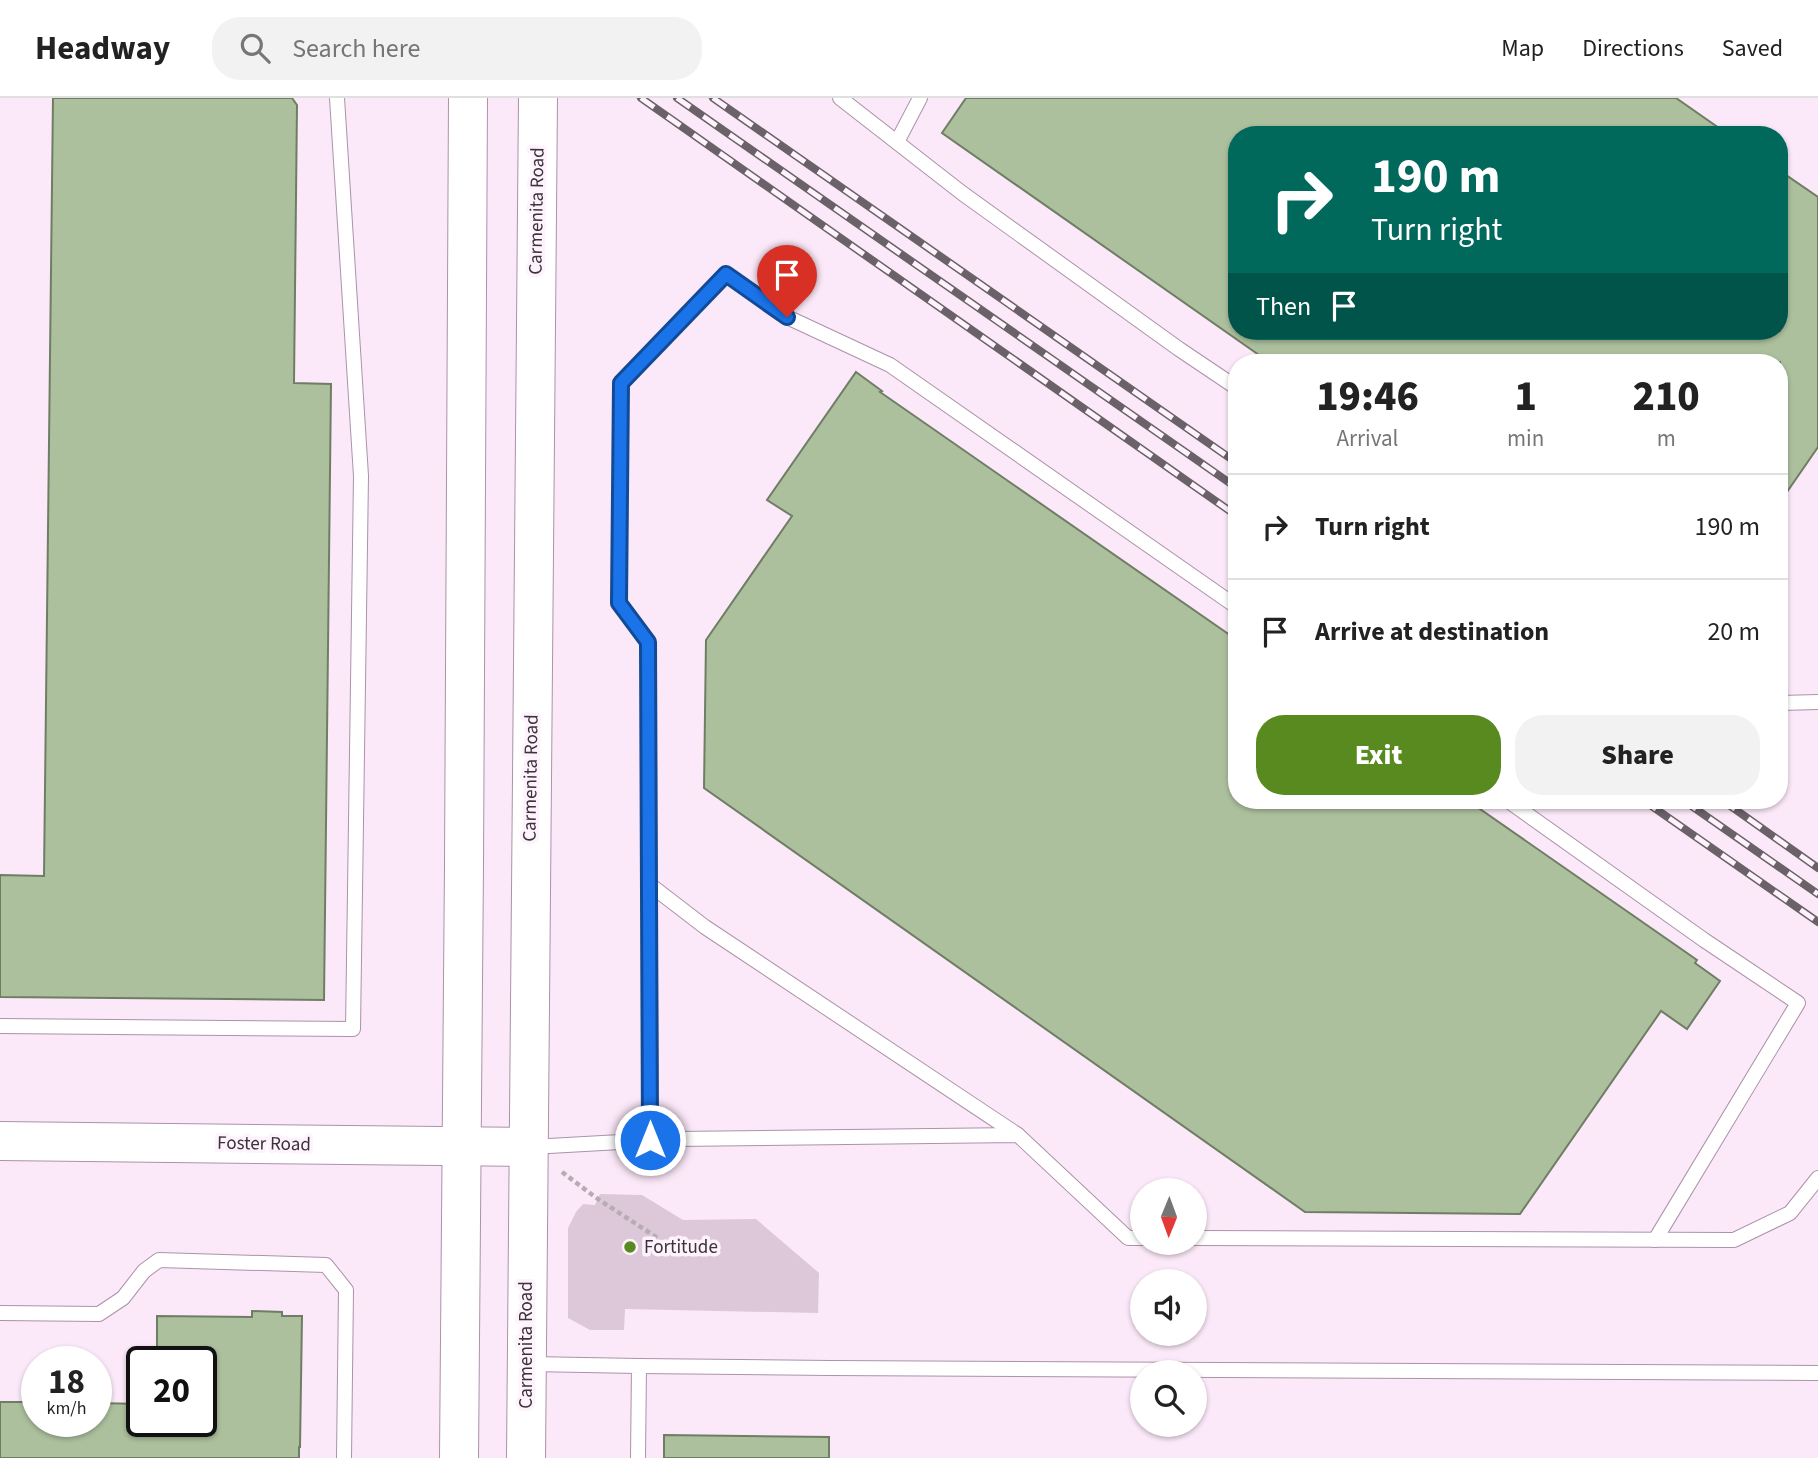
<!DOCTYPE html>
<html lang="en">
<head>
<meta charset="utf-8">
<style>
  body { margin:0; font-family:"Source Sans 3",sans-serif; background:#f2f2f2; color:#222; height:100vh; display:flex; flex-direction:column; font-size:26px; white-space:nowrap }
  * { box-sizing:border-box; margin:0 }
  p { font-size:23px; color:#767676 }
  .icon { flex:none; width:38px; height:38px; fill:none; stroke:currentColor; stroke-width:2; stroke-linecap:round; stroke-linejoin:round }
  .map { position:relative; flex:1; overflow:hidden }
  .panel { position:absolute; left:1228px; top:256px; width:560px; height:455px; display:flex; flex-direction:column; background:#fff; border-radius:28px; box-shadow:0 2px 5px #0004 }
  .panel>* { flex:none }
  .banner { position:absolute; left:1228px; top:28px; width:560px; height:214px; border-radius:28px; box-shadow:0 2px 5px #0004; background:#00695c; color:#fff; overflow:hidden }
  .needle { width:46px; rotate:181deg }
  .buttons { position:absolute; left:1130px; top:1080px; display:grid; gap:14px }
  .buttons a { display:grid; place-items:center; width:77px; height:77px; border-radius:50%; background:#fff; box-shadow:0 2px 5px #0004; font-size:35px }
  .speed { position:absolute; left:21px; top:1248px; display:flex; gap:14px; font-size:35px; font-weight:700; text-align:center }
  .speed>* { display:grid; place-content:center; width:91px; height:91px; border-radius:50%; background:#fff; box-shadow:0 2px 5px #0004; line-height:1 }
  .speed small { font-size:18px; font-weight:400 }
  .speed .limit { border:4px solid #111; border-radius:10px; background:#fff; color:#111 }
  .pin { position:absolute; display:grid; place-items:center; width:60px; height:60px; color:#fff; margin:-72px -30px; border-radius:50% 50% 50% 0; rotate:-45deg; box-shadow:0 0 7px #0007 }
  .pin .icon { rotate:45deg }
  .me { position:absolute; width:77px; margin:-38px; rotate:0deg; stroke-linejoin:round; filter:drop-shadow(0 0 5px #0008) }
  .turn { display:flex; align-items:center; gap:24px; height:147px; padding:0 28px; font-size:32px }
  .turn .icon { width:91px; height:91px; stroke-width:2.5 }
  .turn b { display:block; font-size:49px; line-height:60px }
  .then { display:flex; align-items:center; height:66px; padding:0 28px; background:#0003; gap:14px; font-size:26px }
  .eta { display:flex; justify-content:space-evenly; align-items:center; height:119px; text-align:center }
  .eta b { font-size:42px; font-weight:800; line-height:49px }
  .cta { display:flex; gap:14px; margin-top:auto; padding:14px 28px }
  .cta a { flex:1; height:80px; border-radius:28px; background:#588a20; color:#fff; font-size:28px; font-weight:800; line-height:80px; text-align:center }
  .cta a+a { background:#f2f2f2; color:#222 }
  ul { padding:0; list-style:none }
  li { display:flex; align-items:center; gap:21px; height:105px; padding:0 28px; border-top:2px solid #e0e0e0 }
  li div { flex:1 }
  li b { display:block; font-size:26px }
  li em { font-style:normal }
  header { display:flex; align-items:center; gap:42px; box-sizing:border-box; height:98px; padding:0 35px; background:#fff; border-bottom:2px solid #e0e0e0 }
  header strong { font-size:33px }
  nav { display:flex; gap:38px; margin-inline-start:auto; font-size:24px }
  .search { width:490px; height:63px; background:#f2f2f2; display:flex; align-items:center; gap:18px; box-sizing:border-box; padding:0 24px; border-radius:28px; color:#767676; font-size:26px }
  .map>svg:first-child { display:block }
  .built { fill:#fbe8f8; fill-rule:evenodd }
  .green { fill:#dcc8d9 }
  .building { fill:#acc09e; stroke:#6f7d64; stroke-width:2 }
  .lines { fill:none; stroke-linecap:round; stroke-linejoin:round }
  .lane-casing { stroke:#ab93a8; stroke-width:16 }
  .secondary-casing { stroke:#ab93a8; stroke-width:40 }
  .primary-casing { stroke:#ab93a8; stroke-width:40 }
  .path { stroke:#b7acb5; stroke-width:4.5; stroke-dasharray:5 3.5; stroke-linecap:butt }
  .lane { stroke:#fff; stroke-width:14 }
  .secondary { stroke:#fff; stroke-width:38 }
  .primary { stroke:#fff; stroke-width:38 }
  .rail-casing { stroke:#6b6169; stroke-width:8 }
  .rail { stroke:#fef3fc; stroke-width:5; stroke-dasharray:16; stroke-linecap:butt }
  .route-casing { stroke:#114b97; stroke-width:18 }
  .route { stroke:#1a73e8; stroke-width:12 }
  .poi-dot { fill:#588a20; stroke:#fef3fc; stroke-width:2.5 }
  .labels { text-anchor:middle; dominant-baseline:central; stroke-width:7; stroke-linejoin:round; paint-order:stroke }
  .street-label { font-size:19px; fill:#3b323a; stroke:#fef3fc }
  .poi-label { font-size:19px; fill:#3b323a; stroke:#fef3fc; text-anchor:start }
</style>
</head>
<body>
<header>
<strong>Headway</strong>
<div class="search"><svg class="icon" aria-label="search" viewBox="0 0 24 24"><circle cx="10" cy="10" r="6"/><path d="M15 15l6 6"/></svg>Search here</div>
<nav><a>Map</a><a>Directions</a><a>Saved</a></nav>
</header>
<div class="map">
<svg width="1818" height="1360" viewBox="0 0 1818 1360">
  <rect width="100%" height="100%" fill="#fef3fc"/>
  <path class="built" d="M0,0H1818V1360H0ZM1237,37H1780V233H1237ZM1237,264H1780V702H1237ZM1143,1092H1195V1144H1143ZM1143,1183H1195V1236H1143ZM37,1264H96V1323H37ZM142,1264H201V1323H142ZM1143,1274H1195V1326H1143Z"/>
  <path class="green" d="M600,1096L642,1097L683,1122L756,1121L819,1175L818,1215L625,1211L624,1232H590L568,1220V1130L576,1114L583,1106L595,1107Z"/>
  <g class="building">
    <path d="M53,0H292L297,7L294,285L331,286L324,902L0,899V777L44,778Z"/>
    <path d="M966,0H1676L1729,37H1237V233H1780V73L1818,99V349L1780,404V264H1269L942,35Z"/>
    <path d="M856,274L882,293L880,294L1237,542V702H1467L1697,862L1695,865L1720,883L1687,931L1661,913L1520,1116L1305,1114L704,690L706,542L792,418L767,402Z"/>
    <path d="M252,1213L282,1214V1218H302L300,1349H299V1360H0V1304H37V1323H96V1305L142,1306V1323H201V1264H157V1218L252,1219Z"/>
    <path d="M664,1337L829,1339V1360H664Z"/>
  </g>
  <g class="lines">
    <defs>
      <g id="lane">
        <path d="M840,0L962,95L1179,251L1237,290"/>
        <path d="M897,44L920,0"/>
        <path d="M1780,605L1818,604"/>
        <path d="M1507,702L1704,842L1798,905L1655,1142"/>
        <path d="M649,786L705,829L1018,1037"/>
        <path d="M0,928L353,931L361,378L337,0"/>
        <path d="M651,1042L648,544L619,505L621,285L726,176L787,219L890,267L1237,509"/>
        <path d="M531,1049L674,1041L1018,1037L1128,1140H1143"/>
        <path d="M1195,1140L1734,1142L1790,1115L1818,1080"/>
        <path d="M0,1215L99,1216L123,1200L144,1173L159,1162L326,1167L346,1192L344,1360"/>
        <path d="M530,1266L639,1268L638,1360"/>
        <path d="M639,1268L830,1270L1818,1275"/>
      </g>
      <path id="secondary" d="M0,1043L528,1049"/>
      <g id="primary">
        <path d="M459,1360L464,766L468,0"/>
        <path d="M526,1360L538,0"/>
      </g>
    </defs>
    <use href="#lane" class="lane-casing"/>
    <use href="#secondary" class="secondary-casing"/>
    <use href="#primary" class="primary-casing"/>
    <path class="path" d="M562,1074L595,1099L659,1141"/>
    <use href="#lane" class="lane"/>
    <use href="#secondary" class="secondary"/>
    <use href="#primary" class="primary"/>
    <defs>
      <g id="rail">
        <path d="M641,0L1237,418"/>
        <path d="M677,0L1237,390"/>
        <path d="M713,0L1237,365"/>
        <path d="M1643,702L1818,824"/>
        <path d="M1683,702L1818,796"/>
        <path d="M1722,702L1818,770"/>
      </g>
    </defs>
    <use href="#rail" class="rail-casing"/>
    <use href="#rail" class="rail"/>
  </g>
  <g class="lines">
    <defs>
      <path id="route" d="M650,1042L648,544L619,505L621,285L726,176L787,219"/>
    </defs>
    <use href="#route" class="route-casing"/>
    <use href="#route" class="route"/>
  </g>
  <circle class="poi-dot" cx="630" cy="1149" r="7"/>
  <g class="labels">
    <g class="street-label">
      <text transform="translate(537 113) rotate(-89)">Carmenita Road</text>
      <text transform="translate(531 680) rotate(-89)">Carmenita Road</text>
      <text transform="translate(264 1046) rotate(1)">Foster Road</text>
      <text transform="translate(526 1247) rotate(-90)">Carmenita Road</text>
    </g>
    <g class="poi-label">
      <text x="644" y="1149">Fortitude</text>
    </g>
  </g>
</svg>
<div class="buttons">
<a><svg class="needle" viewBox="-14 -14 28 28"><path d="M0-13l5 13h-10z" fill="#e53935"/><path d="M0 13l5-13h-10z" fill="#767676"/></svg></a>
<a><svg class="icon" aria-label="sound" viewBox="0 0 24 24"><path d="M4 9h4l5-4v14l-5-4H4zM17 9q2 3 0 6"/></svg></a>
<a><svg class="icon" aria-label="search" viewBox="0 0 24 24"><circle cx="10" cy="10" r="6"/><path d="M15 15l6 6"/></svg></a>
</div>
<div class="speed"><div>18<small>km/h</small></div><div class="limit">20</div></div>
<div class="pin" style="left:787px;top:219px;background:#d93025"><svg class="icon" aria-label="arrive" viewBox="0 0 24 24"><path d="M6 21V4h12l-3 4 3 4H6"/></svg></div>
<svg class="me" style="left:650px;top:1042px" viewBox="-20 -20 40 40"><circle r="17" fill="#1a73e8" stroke="#fff" stroke-width="3"/><path d="M0-11L8 9 0 5-8 9z" fill="#fff"/></svg>
<div class="banner">
<div class="turn"><svg class="icon" aria-label="right" viewBox="0 0 24 24"><path d="M7 20v-9h11M14 6l5 5-5 5"/></svg><div><b>190 m</b>Turn right</div></div>
<div class="then">Then<svg class="icon" aria-label="arrive" viewBox="0 0 24 24"><path d="M6 21V4h12l-3 4 3 4H6"/></svg></div>
</div>
<section class="panel">
<div class="eta">
<div><b>19:46</b><p>Arrival</p></div>
<div><b>1</b><p>min</p></div>
<div><b>210</b><p>m</p></div>
</div>
<ul>
<li><svg class="icon" aria-label="right" viewBox="0 0 24 24"><path d="M7 20v-9h11M14 6l5 5-5 5"/></svg><div><b>Turn right</b></div><em>190 m</em></li>
<li><svg class="icon" aria-label="arrive" viewBox="0 0 24 24"><path d="M6 21V4h12l-3 4 3 4H6"/></svg><div><b>Arrive at destination</b></div><em>20 m</em></li>
</ul>
<div class="cta"><a>Exit</a><a>Share</a></div>
</section>
</div>
</body>
</html>
